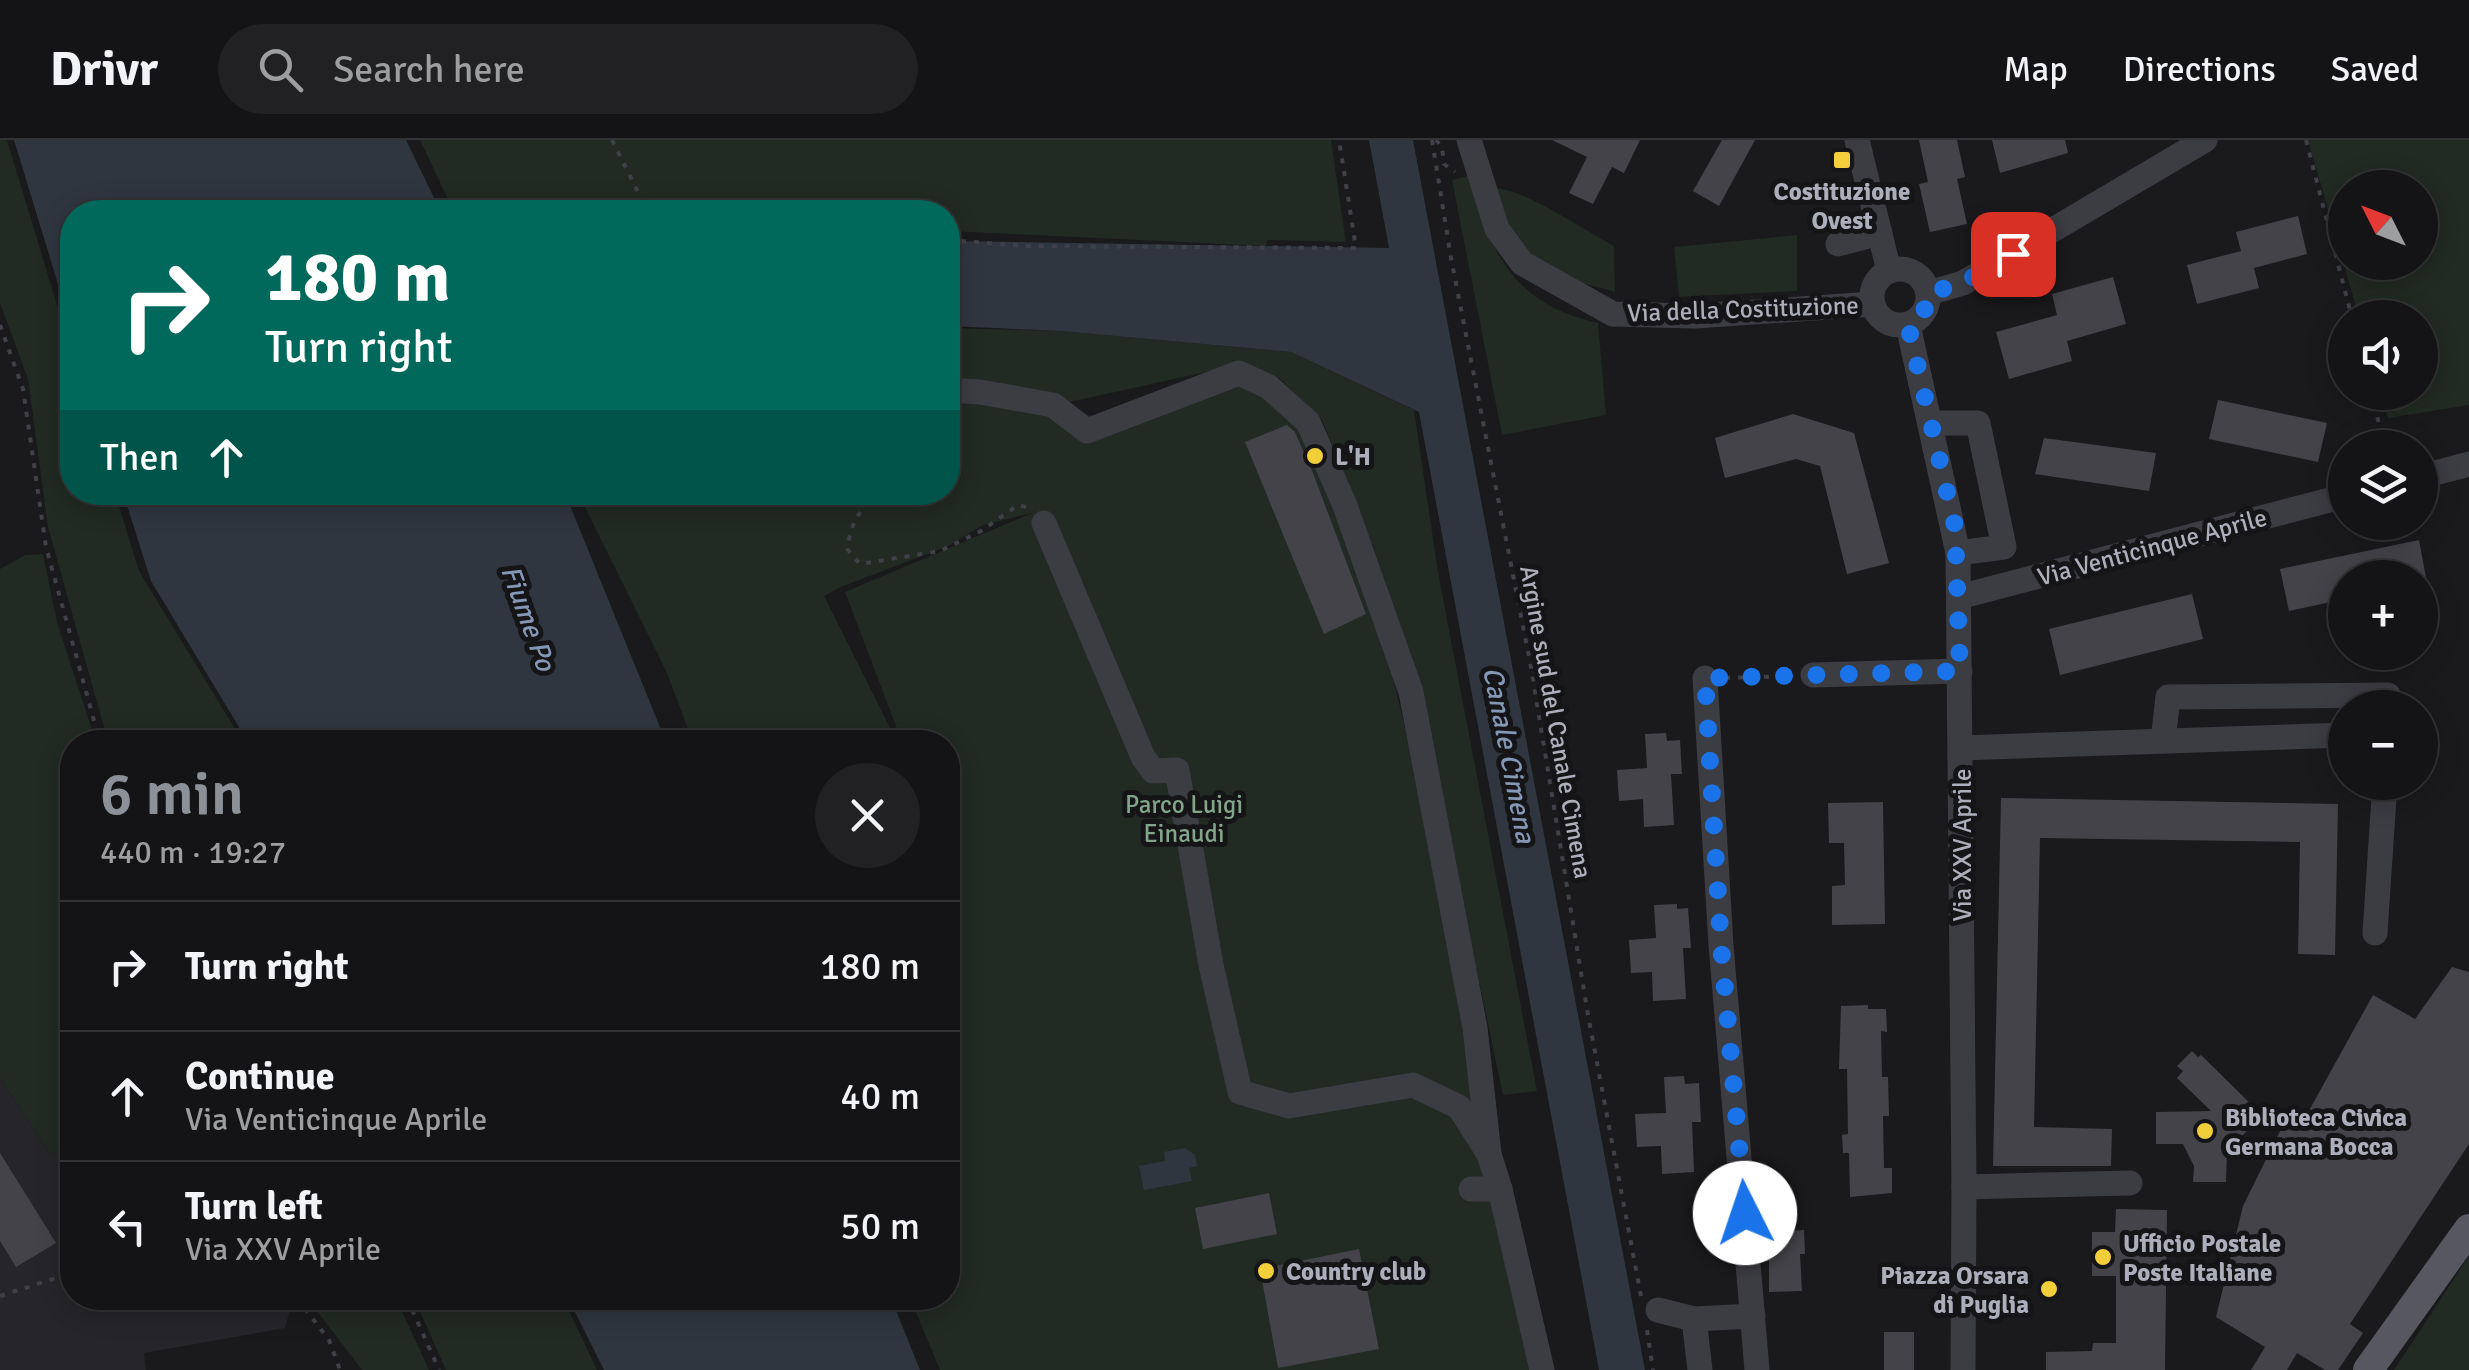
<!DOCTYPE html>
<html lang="en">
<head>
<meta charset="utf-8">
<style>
  body { margin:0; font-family:Signika,sans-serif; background:#212022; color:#f1f3f6; height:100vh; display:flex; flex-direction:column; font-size:38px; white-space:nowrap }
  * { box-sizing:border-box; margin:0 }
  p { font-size:32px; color:#9d9ea0 }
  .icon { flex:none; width:55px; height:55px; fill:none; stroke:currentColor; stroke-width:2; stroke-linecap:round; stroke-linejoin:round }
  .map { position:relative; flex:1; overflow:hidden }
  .side { position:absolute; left:60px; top:590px; width:900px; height:580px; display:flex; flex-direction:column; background:#141315; border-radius:40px; box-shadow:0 5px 25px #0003,0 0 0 2px #333234 }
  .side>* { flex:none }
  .guide { position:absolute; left:60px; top:60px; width:900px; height:305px; border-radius:40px; box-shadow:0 5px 25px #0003,0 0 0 2px #333234; background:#00695c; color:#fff; overflow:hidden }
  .needle { width:65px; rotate:312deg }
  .controls { position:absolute; left:2328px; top:30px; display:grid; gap:20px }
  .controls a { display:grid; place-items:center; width:110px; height:110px; border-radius:50%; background:#141315; box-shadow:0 5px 25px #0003,0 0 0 2px #333234; font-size:50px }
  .pin { position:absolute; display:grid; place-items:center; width:85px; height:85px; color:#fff; margin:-42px; border-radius:20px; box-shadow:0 5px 15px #0006 }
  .me { position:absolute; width:110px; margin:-55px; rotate:356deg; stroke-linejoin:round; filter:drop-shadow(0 0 8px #0008) }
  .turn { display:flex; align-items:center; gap:35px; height:210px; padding:0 40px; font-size:45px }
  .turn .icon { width:130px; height:130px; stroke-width:2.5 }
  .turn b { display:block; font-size:70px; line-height:85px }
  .then { display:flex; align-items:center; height:95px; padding:0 40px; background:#0003; gap:20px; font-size:38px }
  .round { display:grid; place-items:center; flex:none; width:105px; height:105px; border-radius:52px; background:#212022 }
  .head { display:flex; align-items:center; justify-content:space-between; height:170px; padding:0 40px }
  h1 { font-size:60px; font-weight:600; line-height:75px; color:#8c9099 }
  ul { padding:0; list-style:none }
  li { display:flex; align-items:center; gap:30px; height:130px; padding:0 40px; border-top:2px solid #333234 }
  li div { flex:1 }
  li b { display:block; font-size:38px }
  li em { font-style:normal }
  header { display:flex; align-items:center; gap:60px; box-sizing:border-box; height:140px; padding:0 50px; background:#141315; border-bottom:2px solid #333234 }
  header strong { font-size:48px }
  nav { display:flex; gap:55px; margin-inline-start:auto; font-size:35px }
  .search { width:700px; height:90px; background:#212022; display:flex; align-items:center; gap:25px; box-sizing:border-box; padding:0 35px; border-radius:55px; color:#9d9ea0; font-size:38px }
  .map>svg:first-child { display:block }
  .built { fill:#262529 }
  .green { fill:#212a23; fill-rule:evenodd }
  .water { fill:#2f3640 }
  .building { fill:#444349 }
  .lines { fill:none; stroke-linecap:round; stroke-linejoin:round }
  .path { stroke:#404148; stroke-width:4; stroke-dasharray:5 8; stroke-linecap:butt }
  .minor { stroke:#3c3c43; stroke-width:25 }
  .major { stroke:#565760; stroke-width:30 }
  .route { stroke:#1a73e8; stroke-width:18; stroke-dasharray:0 32.4 }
  .poi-dot { fill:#f2ce3b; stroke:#151417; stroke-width:4 }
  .labels { text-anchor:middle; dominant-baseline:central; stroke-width:10; stroke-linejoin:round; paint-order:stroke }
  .poi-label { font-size:25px; font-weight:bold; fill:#acaebb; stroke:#151417; text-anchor:start }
  .street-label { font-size:25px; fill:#acaebb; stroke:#151417 }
  .park-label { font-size:25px; fill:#83a68a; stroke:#151417 }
  .water-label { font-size:28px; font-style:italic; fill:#8497b5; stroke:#151417 }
</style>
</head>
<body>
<header>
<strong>Drivr</strong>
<div class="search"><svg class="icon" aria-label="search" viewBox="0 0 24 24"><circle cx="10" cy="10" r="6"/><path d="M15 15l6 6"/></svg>Search here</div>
<nav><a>Map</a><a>Directions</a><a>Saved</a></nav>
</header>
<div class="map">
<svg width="2469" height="1230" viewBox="0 0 2469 1230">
  <rect width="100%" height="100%" fill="#1a191c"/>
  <path class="built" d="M0,938L51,1015L72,1004V1158H293L285,1188L144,1213L146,1230H0Z"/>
  <g class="green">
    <path d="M0,0H7L72,214V352L115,353L139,431L243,602H108L48,387L28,239L0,163Z"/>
    <path d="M420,0H1331L1346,102L1267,100L1266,106L948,91V72H767L711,61L659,68L657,72H454Z"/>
    <path d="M2308,0H2469V265L2388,278L2381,253L2420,252V178L2359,177ZM2345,48H2420V122H2345Z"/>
    <path d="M1468,36C1491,113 1513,164 1598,183L1606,275L1502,295L1452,40Z"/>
    <path d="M1494,48C1523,48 1586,91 1614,106L1615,152C1596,146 1571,142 1553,132C1522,115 1504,80 1494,48Z"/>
    <path d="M1797,95V151L1679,157L1674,107Z"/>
    <path d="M948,188L1061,191L1291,212L1414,270L1438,432L1537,951L1503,955L1409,510L1372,404L1322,280L1279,238L1238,225L1070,262L948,244Z"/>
    <path d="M1237,239L1280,262L1311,301L1388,515L1432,705L1466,909L1534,1230H940L910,1158H948V602H902L845,452L1032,373L983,385L948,406L841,447L824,456L897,602H693L667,533L578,353L948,352V256L1050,269L1079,297Z"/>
    <path d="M43,414L57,482L96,602H72V1004L51,1015L0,938V429L25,415Z"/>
    <path d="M2469,1116V1230H2394Z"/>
    <path d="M307,1158H396L429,1230H362Z"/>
    <path d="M414,1158H563L597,1230H446Z"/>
  </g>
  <g class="water">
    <path d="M14,0H406L441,72H72V190Z"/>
    <path d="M1369,0H1413L1645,1230H1599L1419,272L1291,212L1061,191L948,186V101L1389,108Z"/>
    <path d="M123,353H565L666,602H248L151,441Z"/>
    <path d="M1185,1008L1195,1015L1197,1026L1189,1028L1192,1041L1144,1050L1139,1026L1165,1021L1164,1012Z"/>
    <path d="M568,1158H891L920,1230H604Z"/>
  </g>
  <g class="building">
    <path d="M1552,0H1640L1624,33L1612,27L1593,64L1569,53L1587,17Z"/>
    <path d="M1722,0H1755L1719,66L1693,51Z"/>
    <path d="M1919,0H1957L1965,37L1957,39L1967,84L1930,92L1919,44L1928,42Z"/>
    <path d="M1992,0H2065L2068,13L2000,33Z"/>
    <path d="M2298,76L2307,114L2254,128L2259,148L2197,164L2187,125L2241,111L2236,92Z"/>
    <path d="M2113,137L2126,184L2067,201L2072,221L2009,239L1996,192L2057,175L2052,154Z"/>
    <path d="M2218,260L2327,283L2318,322L2209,299Z"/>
    <path d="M1793,274L1854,293L1889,423L1847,434L1820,326L1796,319L1725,338L1715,298Z"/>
    <path d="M1287,285L1295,292L1313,333L1366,474L1324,494L1245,302Z"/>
    <path d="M2044,298L2156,313L2149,351L2035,334Z"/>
    <path d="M2419,400L2426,438H2345V459L2289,471L2280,429Z"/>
    <path d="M2192,454L2203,499L2060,535L2049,489Z"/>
    <path d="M1666,593L1667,601L1680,600L1682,634H1671L1674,685L1644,687L1643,659L1619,661L1617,630L1647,628L1645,594Z"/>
    <path d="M2001,658L2338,664L2335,815L2298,814L2300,702L2040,698L2034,987L2112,989L2111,1026H1993Z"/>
    <path d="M1883,662L1885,784L1832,785V746L1845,745L1844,703H1829L1828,663Z"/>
    <path d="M1677,764V769L1688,768L1691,808H1683L1686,859L1653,861L1652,832L1631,833L1629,800L1656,798L1654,765Z"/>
    <path d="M2452,827L2469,832V1004L2350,1184L2363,1193L2338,1230H2325L2297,1213L2287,1230H2251L2265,1207L2216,1177L2243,1066L2291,969L2306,976L2373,855L2415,879Z"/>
    <path d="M1868,865V869H1886L1887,892L1881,891L1882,937H1888L1889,976H1883L1884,1028H1892V1053L1850,1057L1849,1013H1843L1842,995L1848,994L1847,929H1839L1841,866Z"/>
    <path d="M2192,911L2198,917L2201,915L2255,968L2253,971L2259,978L2227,1012L2226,1042H2193L2194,1026L2183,1004H2156V972L2211,971L2177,938L2183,931L2177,926Z"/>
    <path d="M1684,936L1685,944L1699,943L1701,982H1692L1694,1032L1662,1034L1661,1006L1637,1007L1635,974L1666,973L1664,937Z"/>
    <path d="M0,1013L56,1103L16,1127L0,1101Z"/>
    <path d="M1269,1053L1277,1094L1203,1109L1195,1068Z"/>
    <path d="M2116,1069L2167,1070L2165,1230H2046V1212L2092,1211L2093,1203H2116V1136H2092V1092H2115Z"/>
    <path d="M1804,1090L1805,1114H1800L1802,1151L1769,1152V1092Z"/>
    <path d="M1359,1109L1379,1209L1278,1228L1260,1129Z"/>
    <rect x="1884" y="1192" width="30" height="38"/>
  </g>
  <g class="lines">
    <g class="path">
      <path d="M612,0L648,72"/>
      <path d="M1432,0L1451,118L1531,527L1588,875L1641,1156"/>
      <path d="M1436,0L1442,7L1444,24L1455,32"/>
      <path d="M2306,0L2352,178"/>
      <path d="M948,100L1025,106L1356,108L1339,0"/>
      <path d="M0,185L23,249L46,407L100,602"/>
      <path d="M2371,252L2385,308"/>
      <path d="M877,352C860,371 849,384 848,410L860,424L940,411L981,391L1018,365L1026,367"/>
      <path d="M1725,538L1790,536"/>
      <path d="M0,1156L72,1133"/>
      <path d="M297,1158L329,1200L340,1230"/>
      <path d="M407,1158L439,1230"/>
      <path d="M1647,1190L1653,1230"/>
    </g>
    <g class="minor">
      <path d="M1469,0L1497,89L1522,123L1613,174L1695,176L1873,164"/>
      <path d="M1857,0L1889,131"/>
      <path d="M1838,104L1880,93"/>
      <circle cx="1900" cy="157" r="28"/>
      <path d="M1929,153L1963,143L2205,0"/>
      <path d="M1908,185L1958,413L1964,1047L1963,1230"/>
      <path d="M948,250L980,252L1053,265L1087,291L1239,233L1269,247L1308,282L1344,363L1411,552L1475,888L1489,1014"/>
      <path d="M1931,283H1978L2004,407L1958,413"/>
      <path d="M2420,337L2469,324"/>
      <path d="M1044,383L1143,617L1153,631L1177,630L1211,825L1240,952L1289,966L1413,945L1459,967L1489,1014L1500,1049L1542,1230"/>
      <path d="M1959,457L2345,356"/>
      <path d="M1813,535L1960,531"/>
      <path d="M1705,538L1721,805L1757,1230"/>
      <path d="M2163,601L2168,557L2388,555V568"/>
      <path d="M1961,608L2345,595"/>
      <path d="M2375,793L2385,642"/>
      <path d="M1964,1047L2130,1043"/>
      <path d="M1471,1049H1500"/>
      <path d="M1658,1170L1694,1179L1753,1176"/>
      <path d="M1694,1179L1700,1230"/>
    </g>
    <path class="major" d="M2368,1230L2469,1089"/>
  </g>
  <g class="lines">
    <path class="route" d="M1745,1073L1721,805L1705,538L1960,531L1955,386L1908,185C1922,176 1928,169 1928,153L1963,143L2013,114"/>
  </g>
  <g class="poi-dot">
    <rect x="1832" y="10" width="20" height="20" rx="5"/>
    <circle cx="1315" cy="316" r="10"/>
    <circle cx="2205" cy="991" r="10"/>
    <circle cx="2103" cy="1117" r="10"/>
    <circle cx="1266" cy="1131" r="10"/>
    <circle cx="2049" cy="1149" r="10"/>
  </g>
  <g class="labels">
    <g class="poi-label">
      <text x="1842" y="51" text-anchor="middle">Costituzione<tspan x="1842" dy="29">Ovest</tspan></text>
      <text x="1335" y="316">L'H</text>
      <text x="2225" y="977">Biblioteca Civica<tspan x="2225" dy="29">Germana Bocca</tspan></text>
      <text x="2123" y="1103">Ufficio Postale<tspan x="2123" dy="29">Poste Italiane</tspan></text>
      <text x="1286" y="1131">Country club</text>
      <text x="2029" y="1135" text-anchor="end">Piazza Orsara<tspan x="2029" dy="29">di Puglia</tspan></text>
    </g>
    <g class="street-label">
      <text transform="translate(1743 169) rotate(-2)">Via della Costituzione</text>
      <text transform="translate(2152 407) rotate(-15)">Via Venticinque Aprile</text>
      <text transform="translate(1556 582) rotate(80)">Argine sud del Canale Cimena</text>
      <text transform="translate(1962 705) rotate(-90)">Via XXV Aprile</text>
    </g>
    <g class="park-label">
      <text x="1184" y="664">Parco Luigi<tspan x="1184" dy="29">Einaudi</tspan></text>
    </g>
    <g class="water-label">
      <text transform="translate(528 478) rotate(70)">Fiume Po</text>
      <text transform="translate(1509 615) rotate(79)">Canale Cimena</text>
    </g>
  </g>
</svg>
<div class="controls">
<a><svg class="needle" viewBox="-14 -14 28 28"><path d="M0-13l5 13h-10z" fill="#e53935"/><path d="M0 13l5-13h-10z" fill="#9d9ea0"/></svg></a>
<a><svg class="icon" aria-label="sound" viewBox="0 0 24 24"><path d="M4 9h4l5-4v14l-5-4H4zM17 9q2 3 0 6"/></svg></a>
<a><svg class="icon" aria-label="layers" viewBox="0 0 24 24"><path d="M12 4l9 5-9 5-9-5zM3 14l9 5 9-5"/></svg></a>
<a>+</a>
<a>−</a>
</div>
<div class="pin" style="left:2013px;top:114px;background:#d93025"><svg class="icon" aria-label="arrive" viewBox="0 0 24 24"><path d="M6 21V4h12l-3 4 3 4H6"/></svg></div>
<svg class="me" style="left:1745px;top:1073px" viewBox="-20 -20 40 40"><circle r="19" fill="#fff"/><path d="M0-13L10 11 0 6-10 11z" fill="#1a73e8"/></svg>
<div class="guide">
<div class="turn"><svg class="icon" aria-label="right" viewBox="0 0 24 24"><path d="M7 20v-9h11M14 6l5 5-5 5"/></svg><div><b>180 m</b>Turn right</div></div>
<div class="then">Then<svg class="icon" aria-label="ahead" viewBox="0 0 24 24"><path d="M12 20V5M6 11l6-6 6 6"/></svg></div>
</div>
<section class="side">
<div class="head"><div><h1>6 min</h1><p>440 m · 19:27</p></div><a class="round"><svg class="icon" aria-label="close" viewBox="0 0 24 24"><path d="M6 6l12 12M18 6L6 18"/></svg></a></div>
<ul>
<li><svg class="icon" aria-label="right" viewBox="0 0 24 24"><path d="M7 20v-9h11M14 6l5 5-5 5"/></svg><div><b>Turn right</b></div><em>180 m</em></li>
<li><svg class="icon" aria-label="ahead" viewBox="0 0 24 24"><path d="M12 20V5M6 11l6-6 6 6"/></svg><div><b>Continue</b><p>Via Venticinque Aprile</p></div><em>40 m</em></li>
<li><svg class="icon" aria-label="left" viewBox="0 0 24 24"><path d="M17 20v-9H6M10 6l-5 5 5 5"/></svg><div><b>Turn left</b><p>Via XXV Aprile</p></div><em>50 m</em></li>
</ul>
</section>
</div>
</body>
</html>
